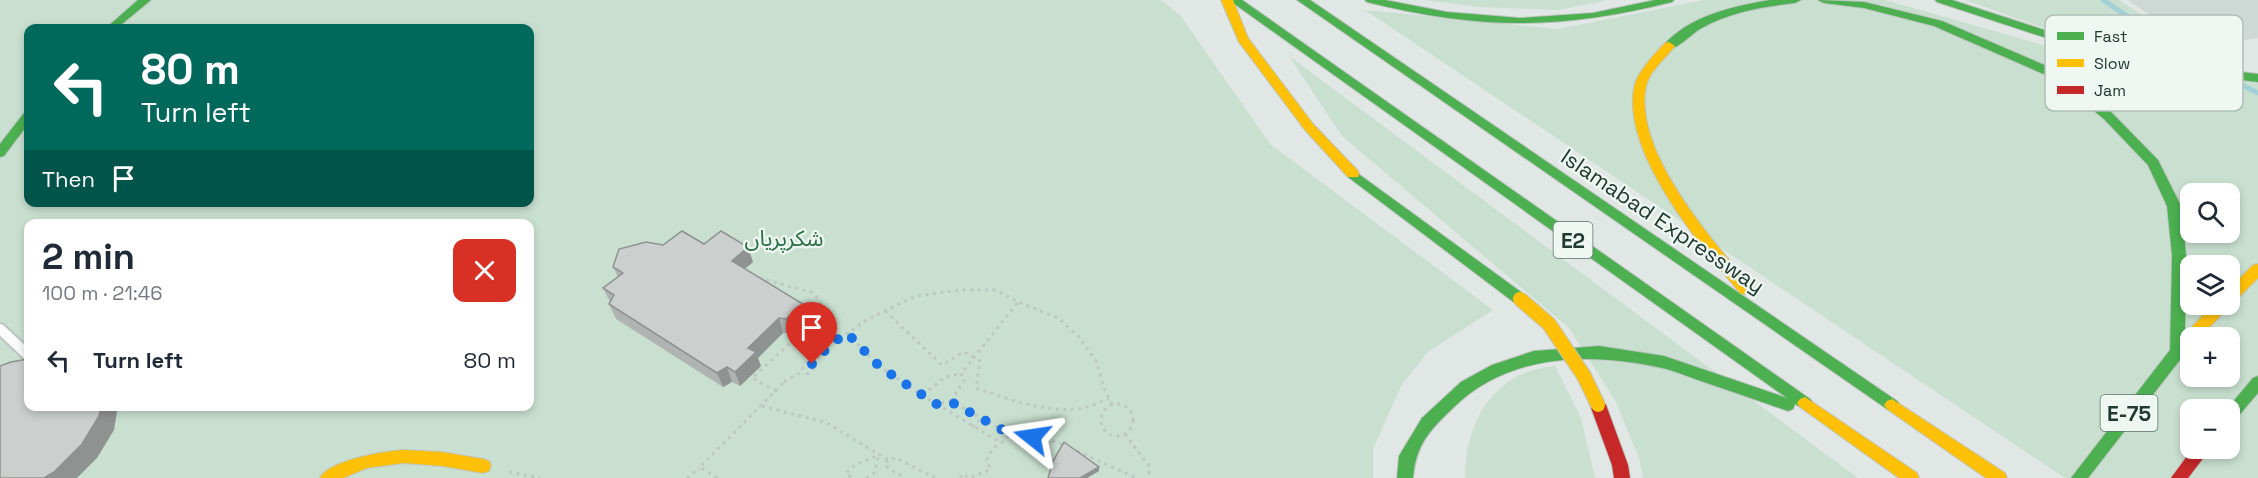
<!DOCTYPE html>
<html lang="en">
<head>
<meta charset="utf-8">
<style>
  body { margin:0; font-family:"Space Grotesk","Noto Sans Arabic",sans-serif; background:#f6f6f7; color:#1f2937; height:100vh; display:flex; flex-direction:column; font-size:22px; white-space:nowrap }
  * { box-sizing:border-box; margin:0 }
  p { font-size:20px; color:#747a83 }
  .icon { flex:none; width:33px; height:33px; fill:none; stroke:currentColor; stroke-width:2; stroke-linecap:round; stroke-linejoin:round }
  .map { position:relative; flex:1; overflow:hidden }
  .drawer { position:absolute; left:24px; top:219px; width:510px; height:192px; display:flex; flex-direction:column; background:#fff; border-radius:12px; box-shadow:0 3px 9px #0003 }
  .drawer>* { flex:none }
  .guide { position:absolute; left:24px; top:24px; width:510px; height:183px; border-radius:12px; box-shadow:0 3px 9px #0003; background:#00695c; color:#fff; overflow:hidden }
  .buttons { position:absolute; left:2180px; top:183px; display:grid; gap:12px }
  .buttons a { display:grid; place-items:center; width:60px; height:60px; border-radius:12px; background:#fff; box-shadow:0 3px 9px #0003; font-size:30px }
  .pin { position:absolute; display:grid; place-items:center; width:51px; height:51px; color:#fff; margin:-62px -26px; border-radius:50% 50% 50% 0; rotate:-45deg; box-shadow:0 0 6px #0007 }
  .pin .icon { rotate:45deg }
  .me { position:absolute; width:66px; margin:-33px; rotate:285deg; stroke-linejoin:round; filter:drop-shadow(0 0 4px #0008) }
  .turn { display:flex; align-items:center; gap:21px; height:126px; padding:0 18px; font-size:27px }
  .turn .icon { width:78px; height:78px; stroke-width:2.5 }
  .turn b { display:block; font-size:42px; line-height:51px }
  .then { display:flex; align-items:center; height:57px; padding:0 18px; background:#0003; gap:12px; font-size:22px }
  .round { display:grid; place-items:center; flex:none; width:63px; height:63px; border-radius:12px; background:#f6f6f7 }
  .overview { display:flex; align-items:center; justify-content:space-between; height:102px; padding:0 18px }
  h1 { font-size:36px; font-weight:600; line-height:45px }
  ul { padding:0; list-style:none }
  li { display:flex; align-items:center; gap:18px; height:78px; padding:0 18px }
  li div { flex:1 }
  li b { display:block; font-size:22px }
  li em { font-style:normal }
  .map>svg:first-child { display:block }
  .built { fill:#ced8d4 }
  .green { fill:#c9e0d0; fill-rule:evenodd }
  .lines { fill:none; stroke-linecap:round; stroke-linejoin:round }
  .stream { stroke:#a1d0d6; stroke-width:5 }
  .lane-casing { stroke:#bec4c1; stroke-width:14 }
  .fast-casing { stroke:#bdc4c1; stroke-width:2 }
  .slow-casing { stroke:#bdc4c1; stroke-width:2 }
  .jam-casing { stroke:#bdc4c1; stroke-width:2 }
  .path { stroke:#bfc7c5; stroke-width:3; stroke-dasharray:3 4.5; stroke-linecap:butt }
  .lane { stroke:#fafbfb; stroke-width:10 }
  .fast { fill:#4caf50; fill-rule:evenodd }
  .slow { fill:#ffc107; fill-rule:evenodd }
  .jam { fill:#c62828; fill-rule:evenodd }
  .slow-bridge-casing { stroke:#bbc3c1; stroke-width:16; stroke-linecap:butt }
  .slow-bridge { stroke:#ffc107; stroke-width:14 }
  .wall { fill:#afb3b1 }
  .shaded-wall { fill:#8e9290 }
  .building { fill:#cbd0ce; stroke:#8e9290; stroke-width:1.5 }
  .route { stroke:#1a73e8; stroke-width:10; stroke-dasharray:0 18 }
  .labels { text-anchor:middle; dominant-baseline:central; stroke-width:4.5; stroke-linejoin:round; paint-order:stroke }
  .shield { fill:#eef7f2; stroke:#5e726c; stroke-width:1.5 }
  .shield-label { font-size:21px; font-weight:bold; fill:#203932 }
  .street-label { font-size:22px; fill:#203932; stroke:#eef7f2 }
  .park-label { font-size:22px; fill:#2a7043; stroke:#eef7f2 }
  .key { fill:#eef7f2; stroke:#b0beb8; stroke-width:1.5 }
  .key-label { font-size:16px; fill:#203932 }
</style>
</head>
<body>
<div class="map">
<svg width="2258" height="478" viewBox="0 0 2258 478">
  <rect width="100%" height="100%" fill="#e1e7e4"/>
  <path class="built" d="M2127,0H2258V38L2198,47Z"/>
  <g class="green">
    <path d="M0,0H1161L1180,15L1270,144L1493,310L1428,352L1402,384L1373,449V478H0ZM28,28H530V202H28ZM28,224H530V406H28Z"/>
    <path d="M1425,0H1608L1559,10L1478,7Z"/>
    <path d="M1704,0H1885L2139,72L2258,80V478H2065L1365,10L1558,29ZM2190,194H2229V232H2190ZM2190,266H2229V304H2190ZM2190,338H2229V376H2190ZM2190,410H2229V448H2190Z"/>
    <path d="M1965,0H2119L2212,59L2058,33Z"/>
    <path d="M1289,56L1858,478H1643L1639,458L1615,400L1569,328L1342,136Z"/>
    <path d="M1555,366L1581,418L1595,478H1465C1465,421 1494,371 1555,366Z"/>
  </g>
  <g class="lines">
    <g class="stream">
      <path d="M2103,0L2166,42L2206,65"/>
      <path d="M2238,83L2258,93"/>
    </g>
    <defs>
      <path id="lane" d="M0,329L28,355"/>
      <g id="fast">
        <path d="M138,0H151L117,28H106Z"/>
        <path d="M1229,0H1242L1810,399L1813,403L1810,407L1805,409L1795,404L1793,409L1788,411C1759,401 1730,391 1701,381C1689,377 1676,371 1662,368C1592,352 1510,353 1455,406C1431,429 1416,443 1413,478H1397L1399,456L1422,418L1461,382L1492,365L1534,351L1599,346L1664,356L1787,398Z"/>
        <path d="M1297,0H1310L1897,401L1900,405L1897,409L1892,411L1887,409Z"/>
        <path d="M1365,0H1385L1447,12L1520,18L1593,13L1655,0H1674L1672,2C1560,30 1479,30 1367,2Z"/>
        <path d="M1770,0H1801L1795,3C1762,7 1729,12 1700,29C1690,35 1677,51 1665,49L1663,46C1688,16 1734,6 1770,0Z"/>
        <path d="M1818,0L1864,2L1942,21L2063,73L2112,113L2158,160L2181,206L2186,255L2185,334L2190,332L2195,334L2197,338H2190V347L2088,478H2071L2170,350L2172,255L2167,206L2148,165L2104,119L2055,79L1934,26L1864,8L1824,3Z"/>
        <path d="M1935,0H1952L2112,52L2165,63L2258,74V82L2165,71L2110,59L1937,2Z"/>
        <path d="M28,112V124L4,156L0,157V144L24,113Z"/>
        <path d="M1353,170L1525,295L1527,299L1525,303H1515L1348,177L1347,174Z"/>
        <path d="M2258,376V393L2234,421L2229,423V410H2226L2253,378Z"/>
      </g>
      <g id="slow">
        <path d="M1221,0H1233L1248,38L1313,124L1358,171L1359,174L1358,177H1348L1305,130L1239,42Z"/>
        <path d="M1669,42L1675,46C1665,59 1649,71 1646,87C1633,151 1712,240 1751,286L1753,290L1751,294H1741C1701,246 1622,154 1634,88C1637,72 1654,55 1665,43Z"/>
        <path d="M2258,264V278L2234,302L2230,303L2228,308L2199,338H2190V344L2185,342L2183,338L2185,334L2214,304H2229V289L2253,265Z"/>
        <path d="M1805,397L1917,473L1919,478H1899L1800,407L1797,403L1800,399Z"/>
        <path d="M1892,399L2005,473L2007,478H1986L1887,409L1884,405L1887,401Z"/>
        <path d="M404,450L442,452L483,459L489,461L491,466L489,471L483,473L442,466L404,463L367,468L343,478H320C329,460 385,451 404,450Z"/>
      </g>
      <g id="jam">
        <path d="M1598,399L1603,401L1606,405L1628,465L1630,478H1614L1612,465L1590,405L1593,401Z"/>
        <path d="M2193,448H2211L2188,478H2171Z"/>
      </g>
    </defs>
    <use href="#lane" class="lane-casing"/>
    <use href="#fast" class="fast-casing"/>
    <use href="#slow" class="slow-casing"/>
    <use href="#jam" class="jam-casing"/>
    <g class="path">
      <path d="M759,278L814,293L824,309L806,329"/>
      <path d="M885,311L942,365L964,352L980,361L976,388C1008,399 1043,412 1077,409C1088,408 1099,402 1109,399"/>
      <path d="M847,333L880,367L936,404L951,401L1010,434L1053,441L1066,446"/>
      <circle cx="808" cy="368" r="5.5"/>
      <path d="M812,364L831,344L870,318L916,296L959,290H996L1018,302L1058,318L1079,337L1096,361L1105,390L1113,406"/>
      <path d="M784,382L803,371"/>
      <path d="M776,391L752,378L806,329L831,344"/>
      <path d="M923,395L945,377L961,374"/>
      <path d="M951,401L965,379L961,374L1018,302"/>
      <circle cx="1117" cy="420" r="16"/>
      <path d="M937,404L1001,443L1010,434"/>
      <path d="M762,406L827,423L888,460L896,458L935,478"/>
      <path d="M972,427L982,418"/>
      <path d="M1125,434L1149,466V478"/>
      <path d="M1077,451L1136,478"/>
      <path d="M888,460L885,463L888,468L905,478"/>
      <path d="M509,472L540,478"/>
      <path d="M851,477L846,473L855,465L879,455"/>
      <path d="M687,478L700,468"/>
      <path d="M717,478L700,467L785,381"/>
      <path d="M866,478L874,473L879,455"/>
      <path d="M960,478L963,474L969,478L990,470L987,457L999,442"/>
    </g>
    <use href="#lane" class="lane"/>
    <use href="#fast" class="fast"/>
    <use href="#slow" class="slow"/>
    <use href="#jam" class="jam"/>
    <defs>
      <path id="slow-bridge" d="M1520,299L1549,324L1584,376L1598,405"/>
    </defs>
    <use href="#slow-bridge" class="slow-bridge-casing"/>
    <use href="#slow-bridge" class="slow-bridge"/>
  </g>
  <path class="wall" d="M704,244L753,262L745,269L807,319L791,333H783L758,358L761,366L740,386L732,382L723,387L616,319L609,304L610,302L603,288L618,277L613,267L663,245Z"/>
  <g class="shaded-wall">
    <path d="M748,247L753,262L737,275L732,261Z"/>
    <path d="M803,304L807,319L791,333L786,319Z"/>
    <path d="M779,318L783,333L758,358L761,366L740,386L735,372L748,348Z"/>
    <path d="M727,367L732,382L723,387L717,373Z"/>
    <path d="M101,406H118L114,430L97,458L77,478H44Z"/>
    <path d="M1099,467V471L1087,478H1080Z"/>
  </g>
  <g class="building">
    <path d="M682,231L704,244L721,231L748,247L732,261L803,304L786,319L779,318L748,348L756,352L735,372L727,367L717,373L609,304L614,295L603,288L623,273L613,267L619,249L646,242L663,245Z"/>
    <path d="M28,359V406H101L99,416L82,444L54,472L44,478H0V366L11,362Z"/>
    <path d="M1064,442L1099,467L1080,478H1048L1053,461Z"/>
  </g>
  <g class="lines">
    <path class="route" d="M812,364L831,344L847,333L880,367L936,404L951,402L1010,434L1032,437"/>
  </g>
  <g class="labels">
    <g class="shield">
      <rect x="1553.5" y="222" width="39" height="36" rx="4.5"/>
      <rect x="2100.5" y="395" width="57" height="36" rx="4.5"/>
    </g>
    <g class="shield-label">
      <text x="1573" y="240">E2</text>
      <text x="2129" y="413">E-75</text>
    </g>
    <g class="street-label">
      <text transform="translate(1663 221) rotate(34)">Islamabad Expressway</text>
    </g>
    <g class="park-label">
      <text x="784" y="238">شکرپریاں</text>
    </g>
  </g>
  <rect x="2045" y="15" width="198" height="96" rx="9" class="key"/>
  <rect x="2057" y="32" width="27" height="8" fill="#4caf50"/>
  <rect x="2057" y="59" width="27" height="8" fill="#ffc107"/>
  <rect x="2057" y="86" width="27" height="8" fill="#c62828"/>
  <g class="key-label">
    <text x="2094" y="42">Fast</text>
    <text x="2094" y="69">Slow</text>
    <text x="2094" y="96">Jam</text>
  </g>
</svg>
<div class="buttons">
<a><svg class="icon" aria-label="search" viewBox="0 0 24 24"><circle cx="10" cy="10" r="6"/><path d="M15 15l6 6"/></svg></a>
<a><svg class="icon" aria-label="layers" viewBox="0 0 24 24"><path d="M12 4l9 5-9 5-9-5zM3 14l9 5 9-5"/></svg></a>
<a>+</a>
<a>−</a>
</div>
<div class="pin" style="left:812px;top:364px;background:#d93025"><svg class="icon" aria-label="arrive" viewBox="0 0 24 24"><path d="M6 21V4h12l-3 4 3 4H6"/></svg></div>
<svg class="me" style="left:1032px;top:437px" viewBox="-20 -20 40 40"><path d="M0-17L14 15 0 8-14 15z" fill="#1a73e8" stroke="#fff" stroke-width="4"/></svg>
<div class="guide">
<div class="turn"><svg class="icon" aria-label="left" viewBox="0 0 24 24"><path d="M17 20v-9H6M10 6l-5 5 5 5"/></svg><div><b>80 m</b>Turn left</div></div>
<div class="then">Then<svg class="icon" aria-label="arrive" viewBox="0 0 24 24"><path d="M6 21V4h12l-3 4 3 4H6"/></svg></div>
</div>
<section class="drawer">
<div class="overview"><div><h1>2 min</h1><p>100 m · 21:46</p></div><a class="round" style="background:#d93025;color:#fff"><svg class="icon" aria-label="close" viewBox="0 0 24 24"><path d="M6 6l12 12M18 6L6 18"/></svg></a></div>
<ul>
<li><svg class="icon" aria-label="left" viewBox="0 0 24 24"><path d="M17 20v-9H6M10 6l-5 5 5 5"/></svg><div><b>Turn left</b></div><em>80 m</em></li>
</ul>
</section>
</div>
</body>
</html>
